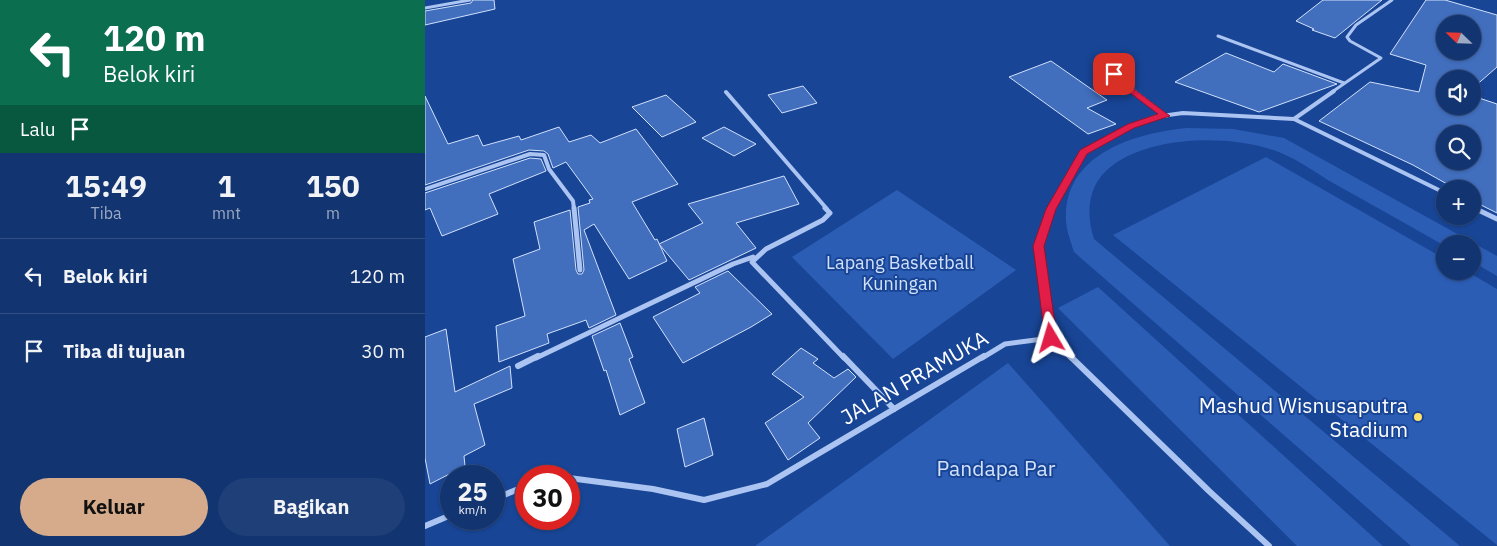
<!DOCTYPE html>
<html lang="id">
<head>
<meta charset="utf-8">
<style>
  body { margin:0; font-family:"IBM Plex Sans",sans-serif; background:#1f3f78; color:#f1f3f6; height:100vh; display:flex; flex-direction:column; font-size:19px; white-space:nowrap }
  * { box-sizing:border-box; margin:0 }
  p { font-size:16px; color:#9caac3 }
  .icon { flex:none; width:28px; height:28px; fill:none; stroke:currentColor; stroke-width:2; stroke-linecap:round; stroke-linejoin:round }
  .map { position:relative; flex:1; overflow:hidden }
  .panel { display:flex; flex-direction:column; background:#123470; width:425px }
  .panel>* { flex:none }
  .top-card { background:#0b6e4f; color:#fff; overflow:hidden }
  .needle { width:32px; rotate:293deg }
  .controls { position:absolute; left:1011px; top:15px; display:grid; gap:10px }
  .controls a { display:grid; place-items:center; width:45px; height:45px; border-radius:50%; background:#123470; box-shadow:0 1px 4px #0004,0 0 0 1px #314f83; font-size:25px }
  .speed { position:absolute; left:15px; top:465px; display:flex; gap:10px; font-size:25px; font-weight:700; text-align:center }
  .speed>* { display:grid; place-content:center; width:65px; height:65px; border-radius:50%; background:#123470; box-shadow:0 1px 4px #0004,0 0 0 1px #314f83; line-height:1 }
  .speed small { font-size:12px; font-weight:400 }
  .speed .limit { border:8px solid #d22; background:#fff; color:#111 }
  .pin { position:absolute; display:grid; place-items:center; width:42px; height:42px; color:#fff; margin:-21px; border-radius:10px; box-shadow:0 2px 8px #0006 }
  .me { position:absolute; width:55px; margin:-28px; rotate:353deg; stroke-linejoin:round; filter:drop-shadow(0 0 4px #0008) }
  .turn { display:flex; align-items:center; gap:18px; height:105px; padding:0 20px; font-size:22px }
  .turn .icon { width:65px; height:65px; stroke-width:2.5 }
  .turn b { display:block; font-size:35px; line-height:42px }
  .then { display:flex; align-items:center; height:48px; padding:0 20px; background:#0003; gap:10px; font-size:19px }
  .eta { display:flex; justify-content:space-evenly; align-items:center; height:85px; text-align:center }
  .eta b { font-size:30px; font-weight:700; line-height:35px }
  .primary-button { display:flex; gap:10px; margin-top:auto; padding:10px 20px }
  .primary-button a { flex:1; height:58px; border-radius:30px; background:#d6ab8b; color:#111; font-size:20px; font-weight:700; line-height:58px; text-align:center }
  .primary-button a+a { background:#1f3f78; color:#f1f3f6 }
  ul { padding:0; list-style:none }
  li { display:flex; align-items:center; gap:15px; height:75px; padding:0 20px; border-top:1px solid #314f83 }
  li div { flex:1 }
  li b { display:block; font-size:19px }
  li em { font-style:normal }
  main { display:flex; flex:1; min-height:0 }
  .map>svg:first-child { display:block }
  .green { fill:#2c5db5 }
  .building { fill:#416ebd; stroke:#d2e1fc; fill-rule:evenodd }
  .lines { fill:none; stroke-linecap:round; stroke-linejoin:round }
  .street-far3 { stroke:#abc4f1; stroke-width:3 }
  .street-far2 { stroke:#abc4f1; stroke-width:4 }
  .street-far1 { stroke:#abc4f1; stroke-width:5 }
  .street { stroke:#abc4f1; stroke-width:6 }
  .route { fill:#e11d48; stroke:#92132f }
  .poi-dot { fill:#ffe16b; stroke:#184596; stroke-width:2 }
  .labels { text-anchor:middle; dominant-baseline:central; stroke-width:4; stroke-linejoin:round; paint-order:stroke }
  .park-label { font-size:18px; fill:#d2e1fc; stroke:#184596 }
  .near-street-label { font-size:21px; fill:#fff; stroke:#184596 }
  .near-poi-label { font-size:21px; fill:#fff; stroke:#184596; text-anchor:end }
  .near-park-label { font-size:21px; fill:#d2e1fc; stroke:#184596 }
</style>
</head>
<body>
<main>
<section class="panel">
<div class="top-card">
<div class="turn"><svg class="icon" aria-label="left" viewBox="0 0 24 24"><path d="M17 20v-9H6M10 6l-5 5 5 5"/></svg><div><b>120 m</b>Belok kiri</div></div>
<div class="then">Lalu<svg class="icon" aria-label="arrive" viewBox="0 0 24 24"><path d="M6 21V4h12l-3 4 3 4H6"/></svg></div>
</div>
<div class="eta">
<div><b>15:49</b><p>Tiba</p></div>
<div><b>1</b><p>mnt</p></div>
<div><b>150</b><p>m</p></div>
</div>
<ul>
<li><svg class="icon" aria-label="left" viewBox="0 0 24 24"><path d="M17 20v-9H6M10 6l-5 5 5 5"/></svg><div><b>Belok kiri</b></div><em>120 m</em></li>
<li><svg class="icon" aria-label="arrive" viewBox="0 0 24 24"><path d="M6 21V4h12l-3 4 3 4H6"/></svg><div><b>Tiba di tujuan</b></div><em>30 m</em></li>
</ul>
<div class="primary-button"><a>Keluar</a><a>Bagikan</a></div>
</section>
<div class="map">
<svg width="1072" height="546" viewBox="0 0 1072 546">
  <rect width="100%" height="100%" fill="#184596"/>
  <g class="green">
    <path d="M762,128L808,129L859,138L1072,256V276L1048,262V244H1020V246C983,225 946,204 908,183C891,173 874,160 856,153C809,134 729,135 688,165C663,183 660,211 669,239L1035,546H986L649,252C645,239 640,227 641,214C643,152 712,133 762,128Z"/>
    <path d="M841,157L1020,259V271H1041L1072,289V545L688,235Z"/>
    <path d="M472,190L591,270L468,359L367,257Z"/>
    <path d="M673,287L958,546H872L633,308Z"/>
    <path d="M583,363L745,546H330Z"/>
  </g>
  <g class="building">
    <path d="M48,0H69L70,9L0,25V11L46,3Z"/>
    <path d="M898,0H957L910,38L887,30L889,29L871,21Z"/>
    <path d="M1001,0H1020L1072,15V67L1048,88V79H1020V106H1048V96L1072,104V213L1048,201V189H1031L988,165L894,121L945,82L994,92L1001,65L965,54ZM1020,24H1048V51H1020ZM1020,134H1048V161H1020Z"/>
    <path d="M801,53L849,72L858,64L912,84L834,112L750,82Z"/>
    <path d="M626,61L682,100L662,108L691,124L663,134L584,77Z"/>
    <path d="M378,86L392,103L357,113L343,95Z"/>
    <path d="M241,95L271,122L237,137L207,107Z"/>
    <path d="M0,96L23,144L53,135L58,146L94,136L96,140L134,127L144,142L166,135L175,143L211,129L253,184L207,202L230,240L232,239L242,261L204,279L169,224L159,230L191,315L164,328L161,320L122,334L124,343L74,362L71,326L100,316L88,259L115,249L109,222L145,210L151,270L153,274H157L159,270L153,207L165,203L164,200L168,199L141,162L128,168L123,154L119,151L104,150L0,185Z"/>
    <path d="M299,127L331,144L309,156L277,138Z"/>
    <path d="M105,158L116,159L121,171L64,194L73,214L17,236L5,208L0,210V193Z"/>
    <path d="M359,176L374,204L311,223L331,248L264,280L234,244L278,223L263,204Z"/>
    <path d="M303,271L347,314L326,327L258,363L228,317L275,293L270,287Z"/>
    <path d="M195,323L208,357L204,359L220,403L195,415L181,370L179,371L167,336Z"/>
    <path d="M21,329L30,392L85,366L87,388L49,404L60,445L39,456L40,466L5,484L0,458V337Z"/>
    <path d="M376,348L393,359L388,363L409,378L423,369L431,377L383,423L395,438L363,460L340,423L379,397L347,374Z"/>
    <path d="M279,418L288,455L260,467L252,429Z"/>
  </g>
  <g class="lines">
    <g class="street-far3">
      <path d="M0,8L45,0"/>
      <path d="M793,36L919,83"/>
      <path d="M702,66L691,72L689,76L710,92"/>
      <path d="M907,92L956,58L925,41L922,37L931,25L967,0"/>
    </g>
    <g class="street-far2">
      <path d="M709,91L741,116"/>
      <path d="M301,92L402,209"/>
      <path d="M869,119L909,91"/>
      <path d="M0,189L105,154L119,155L124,169L148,201L149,209"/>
      <path d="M1048,207L1052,209"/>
      <path d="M626,209L658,152L706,126L729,117L758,113L869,119L1020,193"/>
    </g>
    <g class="street-far1">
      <path d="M149,208L155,270"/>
      <path d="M400,208L405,213L398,220L341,249L327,262L419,358"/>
      <path d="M1049,208L1072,219"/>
      <path d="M626,338L614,246L627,208"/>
      <path d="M111,358L308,264L328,257"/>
      <path d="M557,358L580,344L626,338L646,358"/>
    </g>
    <g class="street">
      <path d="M418,356L469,409"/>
      <path d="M645,356L784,491L844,546"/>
      <path d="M93,366L113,356"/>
      <path d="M127,476H131"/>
      <path d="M144,478L228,489L279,500L342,484L559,356"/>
      <path d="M69,499L101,486"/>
      <path d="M0,526L26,515"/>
    </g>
  </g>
  <path class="route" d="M686,73H692L694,78L745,116L709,128L662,154L631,209L619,246L632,338L630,342H621L620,338L608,246L621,209L655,150L703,124L733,114L688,80Z"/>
  <circle class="poi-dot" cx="993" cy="417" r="5"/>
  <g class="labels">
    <g class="park-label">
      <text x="475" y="262">Lapang Basketball<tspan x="475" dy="21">Kuningan</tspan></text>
    </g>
    <g class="near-street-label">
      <text transform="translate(489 377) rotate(-30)">JALAN PRAMUKA</text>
    </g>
    <g class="near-poi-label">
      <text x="983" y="405">Mashud Wisnusaputra<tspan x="983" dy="24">Stadium</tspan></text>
    </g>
    <g class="near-park-label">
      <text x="571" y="468">Pandapa Par</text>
    </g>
  </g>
</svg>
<div class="controls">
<a><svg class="needle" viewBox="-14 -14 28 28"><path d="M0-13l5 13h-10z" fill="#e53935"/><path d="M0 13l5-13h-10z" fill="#9caac3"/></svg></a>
<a><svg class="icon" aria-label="sound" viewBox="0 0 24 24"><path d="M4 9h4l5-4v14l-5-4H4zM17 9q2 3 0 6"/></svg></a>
<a><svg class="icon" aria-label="search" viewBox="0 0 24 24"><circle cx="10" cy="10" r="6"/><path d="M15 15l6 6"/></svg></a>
<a>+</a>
<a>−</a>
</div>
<div class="speed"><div>25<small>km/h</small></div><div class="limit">30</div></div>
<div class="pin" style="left:689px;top:74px;background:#d93025"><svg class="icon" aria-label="arrive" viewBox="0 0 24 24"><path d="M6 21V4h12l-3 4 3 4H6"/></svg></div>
<svg class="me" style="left:626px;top:338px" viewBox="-20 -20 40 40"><path d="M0-17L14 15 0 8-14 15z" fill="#e11d48" stroke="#fff" stroke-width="4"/></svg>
</div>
</main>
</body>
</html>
